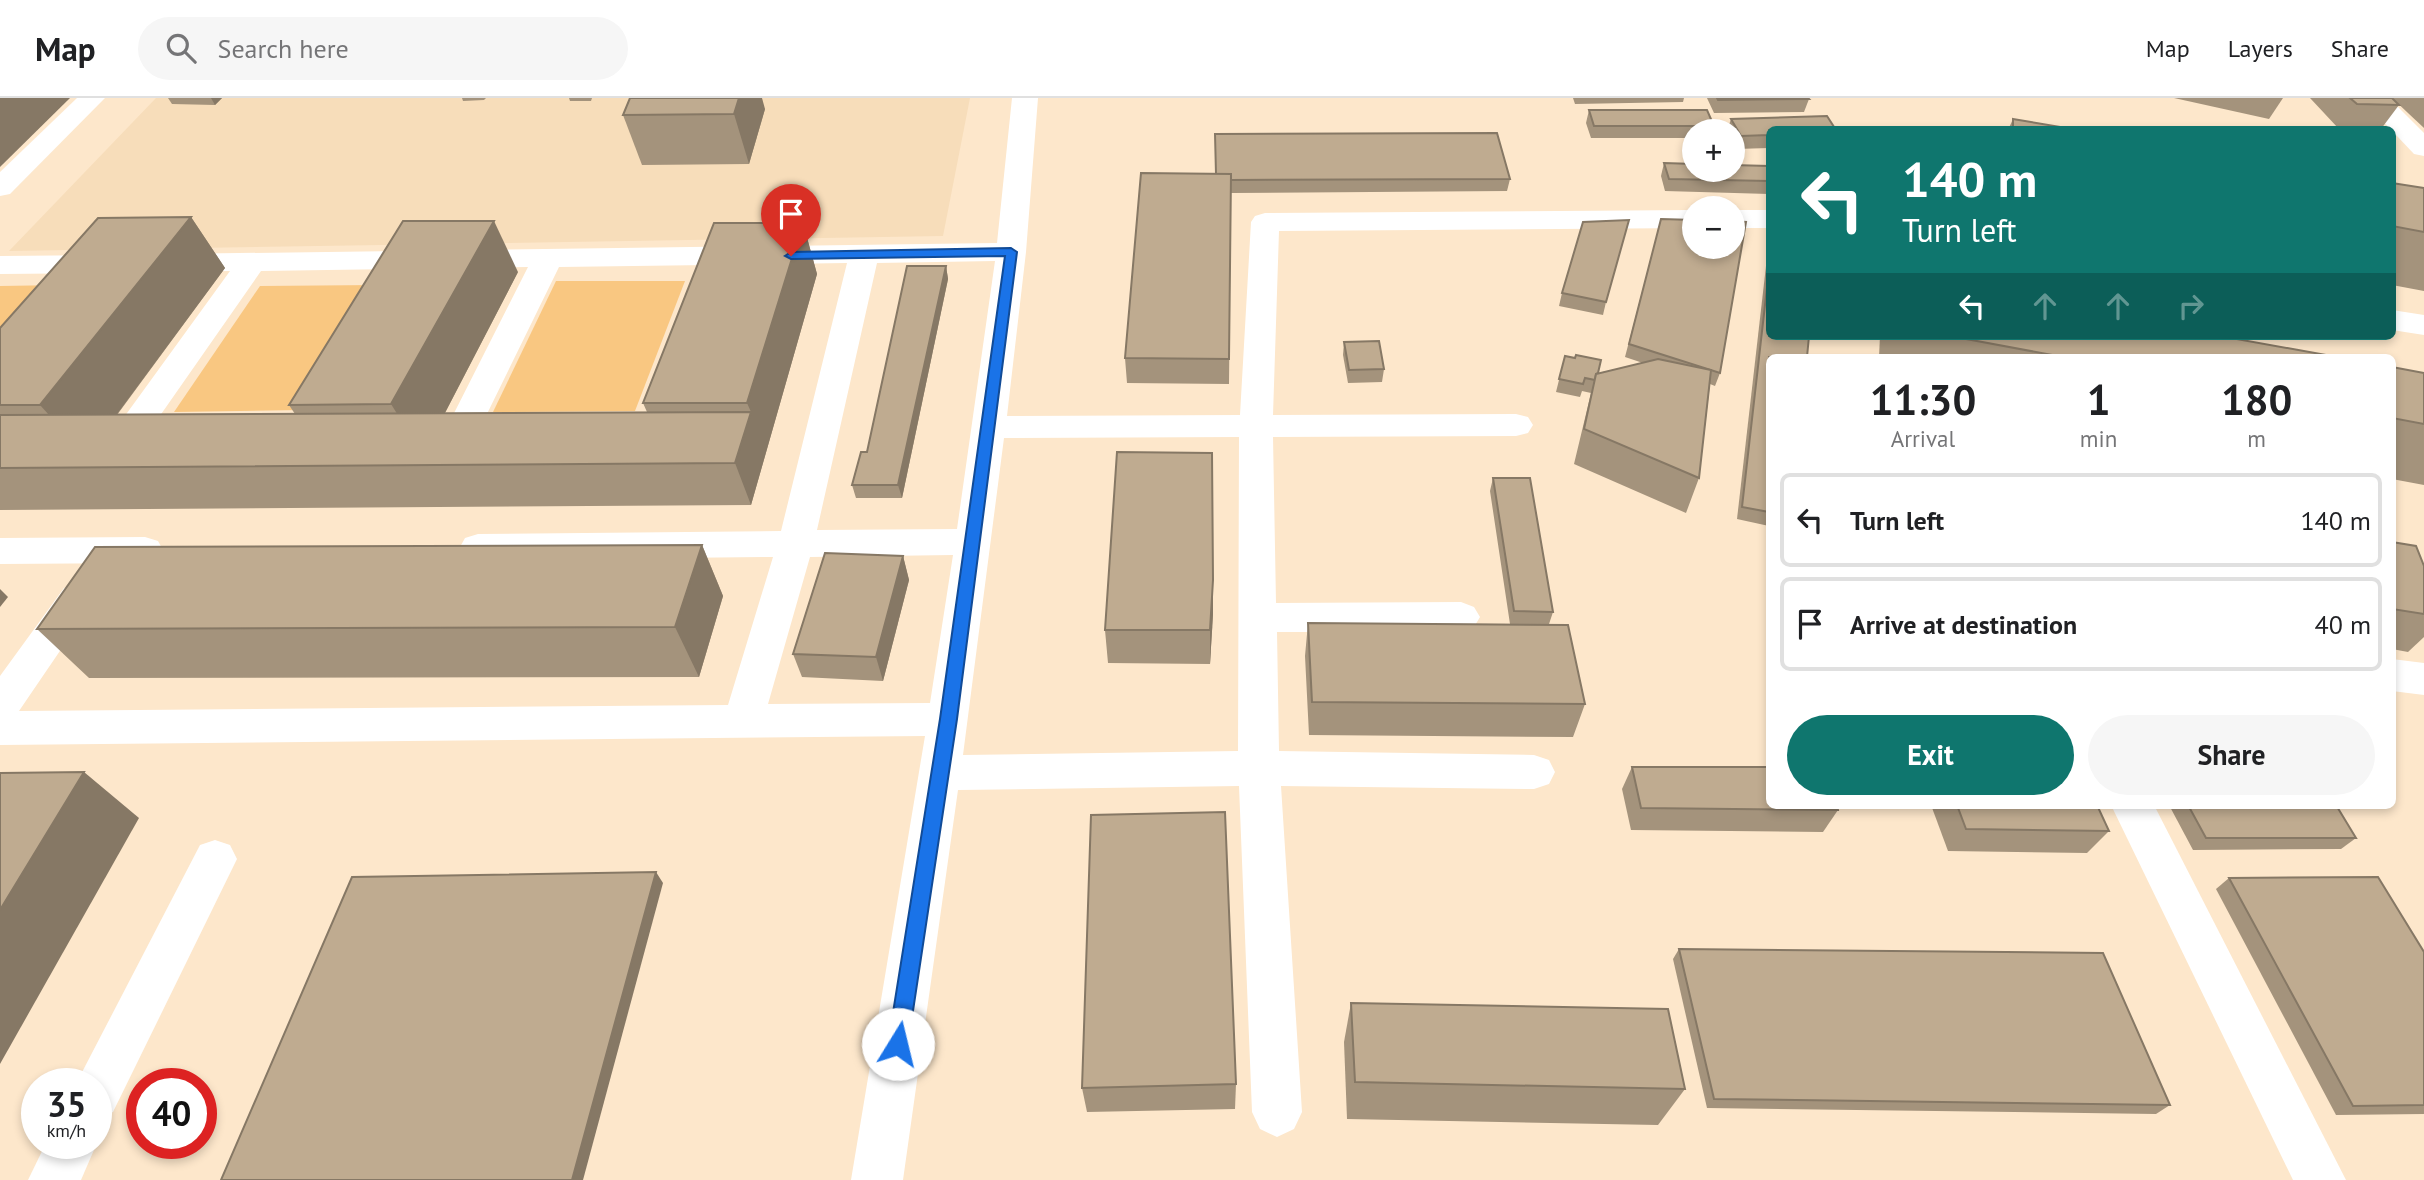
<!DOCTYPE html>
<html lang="en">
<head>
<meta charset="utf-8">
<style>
  body { margin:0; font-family:"PT Sans",sans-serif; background:#f6f6f6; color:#202124; height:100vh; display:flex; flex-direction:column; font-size:26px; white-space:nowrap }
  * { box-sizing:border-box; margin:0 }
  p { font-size:23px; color:#757577 }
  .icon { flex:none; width:38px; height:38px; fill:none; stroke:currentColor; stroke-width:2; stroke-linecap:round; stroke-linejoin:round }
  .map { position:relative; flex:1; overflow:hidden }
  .panel { position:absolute; left:1766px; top:256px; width:630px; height:455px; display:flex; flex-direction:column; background:#fff; border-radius:10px; box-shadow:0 4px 10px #0003 }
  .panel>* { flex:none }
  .guide { position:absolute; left:1766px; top:28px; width:630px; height:214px; border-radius:10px; box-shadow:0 4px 10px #0003; background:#0f766e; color:#fff; overflow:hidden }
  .controls { position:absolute; left:1682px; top:21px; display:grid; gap:14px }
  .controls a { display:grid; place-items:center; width:63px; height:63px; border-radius:50%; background:#fff; box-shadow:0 4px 10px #0003; font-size:35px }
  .speed { position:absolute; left:21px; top:970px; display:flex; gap:14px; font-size:35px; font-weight:700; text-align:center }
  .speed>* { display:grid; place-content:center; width:91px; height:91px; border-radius:50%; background:#fff; box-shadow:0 4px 10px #0003; line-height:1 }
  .speed small { font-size:18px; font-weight:400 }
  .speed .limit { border:10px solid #d22; background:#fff; color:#111 }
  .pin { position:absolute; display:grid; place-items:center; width:60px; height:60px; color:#fff; margin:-72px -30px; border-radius:50% 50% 50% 0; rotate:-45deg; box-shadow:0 0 7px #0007 }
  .pin .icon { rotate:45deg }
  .me { position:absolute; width:77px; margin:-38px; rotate:9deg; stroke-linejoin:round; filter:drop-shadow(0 0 5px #0008) }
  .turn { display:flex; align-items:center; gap:24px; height:147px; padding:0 21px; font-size:32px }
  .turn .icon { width:91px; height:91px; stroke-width:2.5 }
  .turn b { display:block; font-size:49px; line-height:60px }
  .lanes { display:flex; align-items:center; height:66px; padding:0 21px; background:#0003; justify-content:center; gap:35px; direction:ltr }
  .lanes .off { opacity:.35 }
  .eta { display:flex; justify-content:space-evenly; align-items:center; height:119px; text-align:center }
  .eta b { font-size:42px; font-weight:700; line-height:49px }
  .primary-button { display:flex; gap:14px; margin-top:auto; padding:14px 21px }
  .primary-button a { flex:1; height:80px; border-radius:42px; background:#0f766e; color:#fff; font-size:28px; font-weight:700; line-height:80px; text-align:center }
  .primary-button a+a { background:#f6f6f6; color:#202124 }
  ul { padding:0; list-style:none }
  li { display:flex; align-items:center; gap:21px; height:94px; margin:0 14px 10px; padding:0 7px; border:4px solid #e0e0e0; border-radius:10px }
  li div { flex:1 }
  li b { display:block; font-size:26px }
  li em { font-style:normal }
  header { display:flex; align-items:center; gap:42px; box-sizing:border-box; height:98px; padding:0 35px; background:#fff; border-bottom:2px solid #e0e0e0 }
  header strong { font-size:33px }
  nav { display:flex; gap:38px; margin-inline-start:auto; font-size:24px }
  .search { width:490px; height:63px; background:#f6f6f6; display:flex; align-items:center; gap:18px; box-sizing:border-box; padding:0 24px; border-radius:38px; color:#757577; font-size:26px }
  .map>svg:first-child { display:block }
  .built { fill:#f7ddba }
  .green { fill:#f9c781 }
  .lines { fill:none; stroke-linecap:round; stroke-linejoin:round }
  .minor { fill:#fff; fill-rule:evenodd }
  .wall { fill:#a4937c }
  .shaded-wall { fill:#867865 }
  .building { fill:#bfab90; stroke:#867865; stroke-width:2 }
  .route { fill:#1a73e8; stroke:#114b97; stroke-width:2 }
</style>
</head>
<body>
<header>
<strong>Map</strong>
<div class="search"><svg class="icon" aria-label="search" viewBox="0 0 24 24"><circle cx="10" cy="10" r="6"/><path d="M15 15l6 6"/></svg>Search here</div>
<nav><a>Map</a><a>Layers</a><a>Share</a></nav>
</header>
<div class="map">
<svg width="2424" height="1082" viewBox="0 0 2424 1082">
  <rect width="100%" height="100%" fill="#fde7cb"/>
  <path class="built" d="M156,0H970L943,138L9,153Z"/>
  <g class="green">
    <path d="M556,183H685L635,313L493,314Z"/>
    <path d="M62,187L0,259V188Z"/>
    <path d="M377,187L302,312L174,314L260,188Z"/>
  </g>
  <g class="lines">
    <g class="minor">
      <path d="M77,0H105L10,96L0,98V74Z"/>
      <path d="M1012,0H1038L1026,154L1007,318L1240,317L1251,124L1255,118L1265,115L1694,112V130L1279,133L1273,317L1516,316L1528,319L1533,327L1528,335L1516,338L1273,339L1276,505L1461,504L1474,509L1480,519L1474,529L1461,534H1277L1279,653L1534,657L1549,662L1555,674L1549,686L1534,691L1281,688L1302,1014L1294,1031L1277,1039L1260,1031L1252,1014L1239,688L958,692L903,1082H851L925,638L0,647V578L64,490L77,486L90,490L96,500L19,613L728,607L773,459L478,462L465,458L460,449L465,440L478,436L781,433L847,165L559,169L484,322L508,325L513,333L508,341C489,346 469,346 450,341L445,333L528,169L261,173L157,322L174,325L179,333L174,341C156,346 137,346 119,341L114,333L230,173L170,174L159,171L155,165L159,159L170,156L997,145ZM995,163L957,431L817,432L877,165ZM1239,339L1238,653L963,657L1004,340ZM953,457L930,605L768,606L810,459Z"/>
      <path d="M2361,0H2389L2424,35V58L2414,56Z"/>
      <rect x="1732" y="112" width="37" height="18"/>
      <path d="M110,157L121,160L125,166L121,172L110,175L0,176V158Z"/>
      <path d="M2392,212L2424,217V237L2392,232Z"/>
      <path d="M145,439L158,443L163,452L158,461L145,465L0,466V440Z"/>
      <path d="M2392,561L2424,565V597L2392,593Z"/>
      <path d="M2111,707H2154L2346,1082H2293Z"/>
      <path d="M215,742L230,747L237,761L113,1014L96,1021V985H76L79,980L200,747Z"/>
      <path d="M96,1043L97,1045L81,1082H28L46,1045Z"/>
    </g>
  </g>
  <g class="wall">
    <path d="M168,0H222L215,7L172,6Z"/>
    <path d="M462,0H486L484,2L463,3Z"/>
    <path d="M569,0H592L591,3H570Z"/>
    <path d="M1573,0H1684L1683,4L1575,6Z"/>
    <path d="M1707,0H1808L1809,1L1804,14L1714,15Z"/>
    <path d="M2174,0H2283L2269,21Z"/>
    <path d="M2310,0H2392L2399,7L2381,31H2339Z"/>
    <path d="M2392,0H2424V30Z"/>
    <path d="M765,11L749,66L642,67L623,17Z"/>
    <path d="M1589,12L1714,28L1712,33H1694V40H1591L1586,25Z"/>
    <path d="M1731,21L1769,32V50L1736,51L1732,43V33H1727Z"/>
    <path d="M2013,21L2078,32H2008Z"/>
    <path d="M1664,65L1769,68V96L1665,93L1661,78Z"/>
    <path d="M1141,75L1510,81L1507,93L1231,95L1229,286L1127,285L1125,260Z"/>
    <path d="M2392,85L2424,90V193L2392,187Z"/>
    <path d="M191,119L225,170L117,317L295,316L289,307L518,174L445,315L647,314L643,305L803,125L817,176L751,407L0,412V230Z"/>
    <path d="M1661,121L1720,275L1715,288L1710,286L1699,380L1686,415L1574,366L1591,295L1582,293L1580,299L1556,294L1565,258L1598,275L1643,265L1625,259Z"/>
    <path d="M1769,142V428L1737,421Z"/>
    <path d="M946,168L948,181L902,400H856L852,387Z"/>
    <path d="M1562,195L1606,204L1603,217L1559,208Z"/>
    <path d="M1880,238H2220L2337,259H1879Z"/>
    <path d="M1344,244L1384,271L1382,284L1348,285L1343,257Z"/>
    <path d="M2392,269L2424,275V387L2392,381Z"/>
    <path d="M1493,380L1553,514L1549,526L1585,606L1573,639L1309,637L1305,558L1308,525L1510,526L1490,393Z"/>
    <path d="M2392,444L2424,468V539L2408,554L2392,551Z"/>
    <path d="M702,447L723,498L699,579L89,580L37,531Z"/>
    <path d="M903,458L909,482L883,583L802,579L793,556Z"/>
    <path d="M1213,516L1210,566L1108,565L1105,532Z"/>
    <path d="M1632,669L1838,712L1823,734L1631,732L1622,691Z"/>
    <path d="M1931,707H2097L2109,733L2087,755L1948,753Z"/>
    <path d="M2169,707H2336L2356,740L2341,751L2193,752Z"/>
    <path d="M2229,780L2424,854V1016L2336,1017L2216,791Z"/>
    <path d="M1679,851L2170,1007L2156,1016L1707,1010L1673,861Z"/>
    <path d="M1351,905L1685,991L1658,1027L1347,1021L1344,944Z"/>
    <path d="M1236,986L1235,1011L1087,1014L1082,990Z"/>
  </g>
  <g class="shaded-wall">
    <path d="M0,0H70L0,69Z"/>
    <path d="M211,0H222L215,7Z"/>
    <path d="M739,0H762L765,11L749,66L734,16Z"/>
    <path d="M191,119L225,170L86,358L40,307Z"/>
    <path d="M494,123L518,174L423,357L391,306Z"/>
    <path d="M803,125L817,176L751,407L735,365L751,314L747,305Z"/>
    <path d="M946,168L948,181L902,400L898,387Z"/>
    <path d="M702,447L723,498L699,579L675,529Z"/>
    <path d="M903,458L909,482L883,583L876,559Z"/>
    <path d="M1213,482V516L1210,566V532Z"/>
    <path d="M0,491L8,499L0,509Z"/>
    <path d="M84,674L139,720L0,966V812Z"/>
    <path d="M656,774L663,785L583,1082H572Z"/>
  </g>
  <g class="building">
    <path d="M630,0H739L734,16L623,17Z"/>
    <path d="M1717,0H1808L1809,1L1718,2Z"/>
    <path d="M2350,0H2392L2399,7L2357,6Z"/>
    <path d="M1589,12H1707L1714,28H1594Z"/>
    <path d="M1827,18L1836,32H1769V37L1741,38L1731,21Z"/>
    <path d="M2013,21L2078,32H2013Z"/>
    <path d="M1497,35L1510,81L1231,82V76H1216L1215,36Z"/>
    <path d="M1664,65L1694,66V72H1732V67L1769,68V83L1669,81Z"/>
    <path d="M1141,75L1231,76L1229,261L1125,260Z"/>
    <path d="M2392,85L2424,90V134L2392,128Z"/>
    <path d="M191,119L40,307H0V230L98,120Z"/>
    <path d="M1661,121L1694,122V149H1732V123L1746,124L1720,275L1629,246Z"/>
    <path d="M1629,122L1606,204L1562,195L1583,124Z"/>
    <path d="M403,123H494L391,306L289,307Z"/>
    <path d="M714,125H803L747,305H643Z"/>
    <path d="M907,168H946L898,387H852L861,354H867Z"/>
    <path d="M1769,172V238H1809L1807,259H1769V414L1742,409Z"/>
    <path d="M1950,238H2220L2337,259H2063Z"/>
    <path d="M1379,243L1384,271L1349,272L1344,244Z"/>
    <path d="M1576,257L1601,262L1598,275L1596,276L1595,282L1585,280L1583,286L1559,281L1565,258L1575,260Z"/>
    <path d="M1658,261L1711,272L1699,380L1584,331L1596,276Z"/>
    <path d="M2392,269L2424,275V326L2392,320Z"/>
    <path d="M751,314L735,365L0,370V317Z"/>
    <path d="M1117,354L1212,355L1213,482L1210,532H1105Z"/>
    <path d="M1493,380H1530L1553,514L1514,513Z"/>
    <path d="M2392,444L2416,448L2424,468V516L2392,511Z"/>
    <path d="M702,447L675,529L37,531L95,449Z"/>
    <path d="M825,455L903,458L876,559L793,556Z"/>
    <path d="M1308,525L1568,527L1585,606L1312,604Z"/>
    <path d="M1632,669H1769V707H1837L1838,712L1641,710Z"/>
    <path d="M84,674L0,812V675Z"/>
    <path d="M1957,707H2097L2109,733L1966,731Z"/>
    <path d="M2188,707H2336L2356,740H2206Z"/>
    <path d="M1225,714L1236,986L1082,990L1091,717Z"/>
    <path d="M656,774L572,1082H221L352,779Z"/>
    <path d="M2378,779L2424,854V1007L2353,1008L2229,780Z"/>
    <path d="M1679,851L2103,855L2170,1007L1714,1001Z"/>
    <path d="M1351,905L1668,911L1685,991L1355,984Z"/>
  </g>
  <path class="route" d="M1011,150L1017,154L957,621L908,946L905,953L898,956L891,953L888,946L940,621L1005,158L791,161L785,158L791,154Z"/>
</svg>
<div class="controls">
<a>+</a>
<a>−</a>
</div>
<div class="speed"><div>35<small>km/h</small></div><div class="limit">40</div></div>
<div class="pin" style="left:791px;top:158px;background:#d93025"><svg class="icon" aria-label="arrive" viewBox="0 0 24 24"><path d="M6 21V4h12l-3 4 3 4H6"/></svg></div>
<svg class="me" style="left:898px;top:946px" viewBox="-20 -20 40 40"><circle r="19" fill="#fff"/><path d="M0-13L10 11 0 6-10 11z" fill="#1a73e8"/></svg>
<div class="guide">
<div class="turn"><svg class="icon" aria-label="left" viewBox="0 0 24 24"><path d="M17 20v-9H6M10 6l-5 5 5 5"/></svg><div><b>140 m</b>Turn left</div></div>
<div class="lanes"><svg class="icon" aria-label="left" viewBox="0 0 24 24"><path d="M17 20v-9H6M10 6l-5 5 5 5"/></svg><svg class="icon off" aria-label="ahead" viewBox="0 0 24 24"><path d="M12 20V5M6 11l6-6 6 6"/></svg><svg class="icon off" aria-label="ahead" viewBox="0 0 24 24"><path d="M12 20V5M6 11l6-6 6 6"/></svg><svg class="icon off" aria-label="right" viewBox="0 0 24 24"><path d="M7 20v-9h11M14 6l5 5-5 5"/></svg></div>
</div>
<section class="panel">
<div class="eta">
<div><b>11:30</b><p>Arrival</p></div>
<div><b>1</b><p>min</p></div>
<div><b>180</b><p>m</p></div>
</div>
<ul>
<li><svg class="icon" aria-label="left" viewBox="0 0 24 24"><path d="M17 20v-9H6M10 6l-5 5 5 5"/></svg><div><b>Turn left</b></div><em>140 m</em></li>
<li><svg class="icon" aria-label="arrive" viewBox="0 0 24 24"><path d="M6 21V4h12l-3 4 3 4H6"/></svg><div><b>Arrive at destination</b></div><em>40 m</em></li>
</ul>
<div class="primary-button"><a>Exit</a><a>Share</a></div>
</section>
</div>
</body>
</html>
